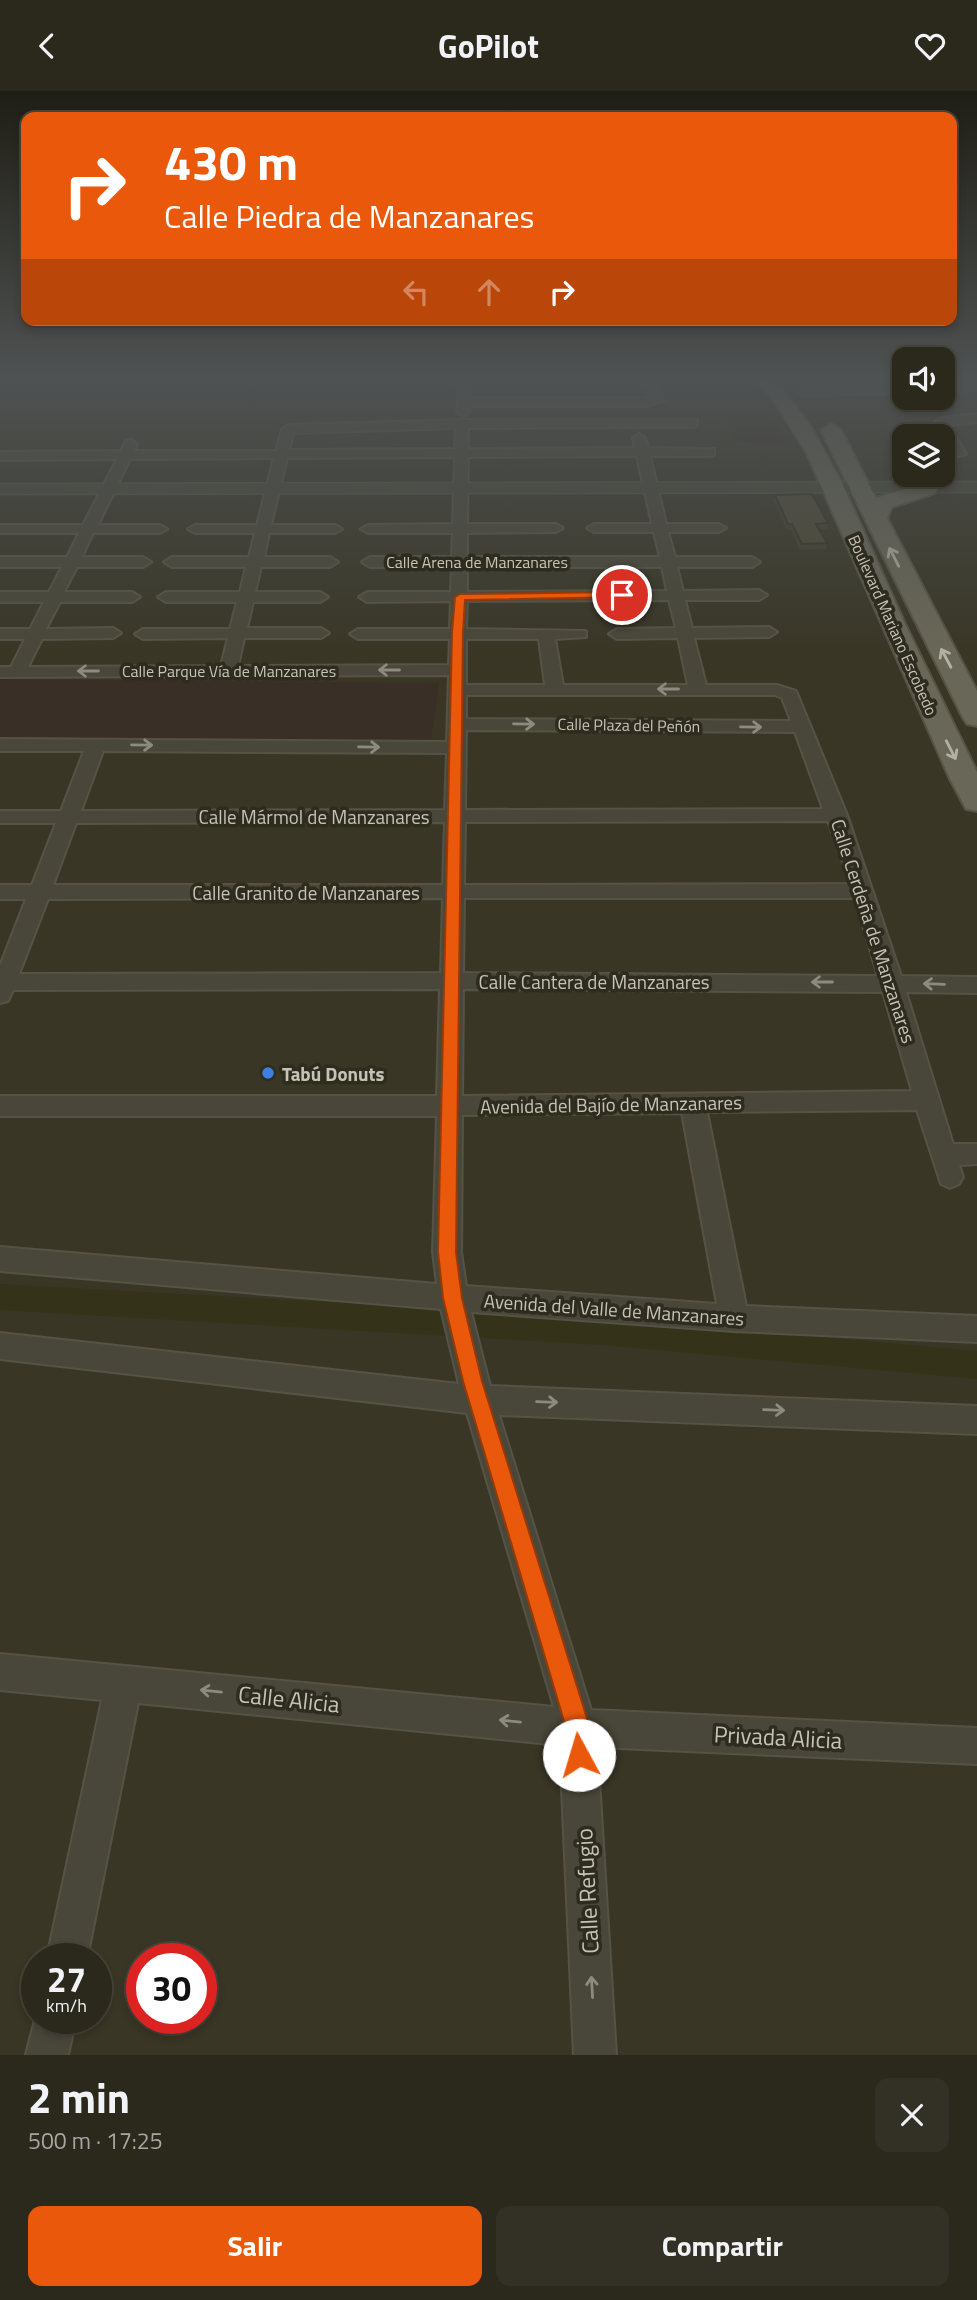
<!DOCTYPE html>
<html lang="es">
<head>
<meta charset="utf-8">
<style>
  body { margin:0; font-family:"Titillium Web",sans-serif; background:#333025; color:#f1f3f6; height:100vh; display:flex; flex-direction:column; font-size:26px; white-space:nowrap }
  * { box-sizing:border-box; margin:0 }
  p { font-size:23px; color:#a6a6a3 }
  .icon { flex:none; width:38px; height:38px; fill:none; stroke:currentColor; stroke-width:2; stroke-linecap:round; stroke-linejoin:round }
  .map { position:relative; height:1964px; overflow:hidden }
  .panel { display:flex; flex-direction:column; background:#2b281c; flex:1 }
  .panel>* { flex:none }
  .hud { position:absolute; left:21px; top:21px; width:936px; height:214px; border-radius:14px; box-shadow:0 4px 10px #0003,0 0 0 2px #47443b; background:#ea580c; color:#fff; overflow:hidden }
  .tools { position:absolute; left:892px; top:256px; display:grid; gap:14px }
  .tools a { display:grid; place-items:center; width:63px; height:63px; border-radius:14px; background:#2b281c; box-shadow:0 4px 10px #0003,0 0 0 2px #47443b; font-size:35px }
  .speed { position:absolute; left:21px; top:1852px; display:flex; gap:14px; font-size:35px; font-weight:700; text-align:center }
  .speed>* { display:grid; place-content:center; width:91px; height:91px; border-radius:50%; background:#2b281c; box-shadow:0 4px 10px #0003,0 0 0 2px #47443b; line-height:1 }
  .speed small { font-size:18px; font-weight:400 }
  .speed .limit { border:10px solid #d22; background:#fff; color:#111 }
  .pin { position:absolute; display:grid; place-items:center; width:60px; height:60px; color:#fff; margin:-30px; border:4px solid #fff; border-radius:50%; box-shadow:0 2px 7px #0007 }
  .me { position:absolute; width:77px; margin:-38px; rotate:354deg; stroke-linejoin:round; filter:drop-shadow(0 0 5px #0008) }
  .turn { display:flex; align-items:center; gap:24px; height:147px; padding:0 28px; font-size:32px }
  .turn .icon { width:91px; height:91px; stroke-width:2.5 }
  .turn b { display:block; font-size:49px; line-height:60px }
  .lanes { display:flex; align-items:center; height:66px; padding:0 28px; background:#0003; justify-content:center; gap:35px; direction:ltr }
  .lanes .off { opacity:.35 }
  .round { display:grid; place-items:center; flex:none; width:74px; height:74px; border-radius:14px; background:#333025 }
  .summary { display:flex; align-items:center; justify-content:space-between; height:119px; padding:0 28px }
  h1 { font-size:42px; font-weight:700; line-height:52px }
  .action { display:flex; gap:14px; margin-top:auto; padding:14px 28px }
  .action a { flex:1; height:80px; border-radius:14px; background:#ea580c; color:#fff; font-size:28px; font-weight:700; line-height:80px; text-align:center }
  .action a+a { background:#333025; color:#f1f3f6 }
  header { display:flex; justify-content:space-between; align-items:center; height:91px; padding:0 28px; background:#2b281c; font-size:32px; font-weight:700 }
  .map>svg:first-child { display:block }
  .green { fill:#3a2f27 }
  .lines { fill:none; stroke-linecap:round; stroke-linejoin:round }
  .canal { fill:#35321a; fill-rule:evenodd }
  .minor-casing { stroke:#555345; stroke-width:4 }
  .tertiary-casing { stroke:#555345; stroke-width:3 }
  .primary-casing { stroke:#555345; stroke-width:4 }
  .minor { fill:#494739; fill-rule:evenodd }
  .tertiary { fill:#494739; fill-rule:evenodd }
  .primary { fill:#696757; fill-rule:evenodd }
  .wall { fill:#413f2e }
  .building { fill:#4c4935; stroke:#353325; stroke-width:2 }
  .oneway { stroke:#b3b1a1 }
  .oneway2 { stroke:#8d8b7d }
  .route { fill:#ea580c; stroke:#983908; stroke-width:2 }
  .shop-dot { fill:#3f7fe0; stroke:#2e2c1e; stroke-width:2.5 }
  .labels { text-anchor:middle; dominant-baseline:central; stroke-width:7; stroke-linejoin:round; paint-order:stroke }
  .far-street-label { font-size:16px; fill:#c5c3b4; stroke:#2e2c1e }
  .street-label { font-size:19px; fill:#c5c3b4; stroke:#2e2c1e }
  .poi-label { font-size:19px; font-weight:bold; fill:#c5c3b4; stroke:#2e2c1e; text-anchor:start }
  .near-street-label { font-size:23px; fill:#c5c3b4; stroke:#2e2c1e }
</style>
</head>
<body>
<header><svg class="icon" aria-label="back" viewBox="0 0 24 24"><path d="M15 5l-7 7 7 7"/></svg>GoPilot<svg class="icon" aria-label="heart" viewBox="0 0 24 24"><path d="M12 20l-8-8c-3-5 5-10 8-4 3-6 11-1 8 4z"/></svg></header>
<div class="map">
<svg width="977" height="1964" viewBox="0 0 977 1964">
  <rect width="100%" height="100%" fill="#393626"/>
  <g class="green">
    <path d="M772,323L787,352L737,351L725,326Z"/>
    <path d="M0,588L439,592L431,649L0,651Z"/>
  </g>
  <g class="lines">
    <path class="canal" d="M0,1193L602,1226L977,1260V1288L602,1254L0,1219Z"/>
    <defs>
      <g id="minor">
        <path d="M449,287H461L471,297L470,307H651L639,287H651L664,309L647,315H470L469,321L463,325L457,321L459,298Z"/>
        <path d="M977,291V299L943,300V292Z"/>
        <path d="M905,294V302L804,304L798,300L804,296Z"/>
        <path d="M977,323V331L949,334L966,363L954,366L935,331L941,327Z"/>
        <path d="M462,329H697V335L693,336L468,337V358L635,357L633,347L639,343L645,347L648,357L714,358V364L709,365H650L666,433H719L726,437L719,441H668L675,466H752L760,471L752,476H677L683,500L759,499L767,504L759,509H685L692,537L769,536L777,541L769,546L694,547L706,594H777L796,600L847,724L901,885L977,886V902L906,901L953,1053H977V1073L959,1074L963,1086L959,1093L950,1097L941,1093L917,1019L707,1021L746,1215L977,1225V1251L734,1240L471,1221L490,1295L977,1315V1343L499,1324L591,1619L977,1637V1673L597,1656L616,1964H574L560,1654L138,1612L87,1867H47L102,1609L0,1599V1563L554,1616L467,1322L0,1268V1242L459,1293L441,1218L0,1180V1156L437,1193L433,1161L437,1025H0V1005H437L440,898L13,899L8,910L0,912V875L26,808H0V794H32L56,732H0V720H61L84,660H0V648L447,651L449,584L0,586V576H11L25,548H0V538H30L44,511H0V501H49L62,476H0V466H67L79,442H0V434H83L117,368L0,369V361L121,360L126,350L131,349L137,353L134,360H276L282,338L288,334ZM456,337L455,358L289,359L293,342ZM637,365L652,433H594L587,437L594,441H654L660,466H467V442L556,441L563,437L556,433H467L468,366ZM455,366L453,433L368,434L361,438L368,442H453L452,466H370L362,471L370,476H452L451,501H367L359,506L367,511L451,510L450,538H358L350,543L358,548H450L449,574L238,575L244,547H321L329,542L321,537H247L253,511H320L328,506L320,501H255L261,476H330L338,471L330,466H264L269,442H335L342,438L335,434H271L287,367ZM274,367L257,434H195L188,438L195,442H255L249,466H172L164,471L172,476H246L240,501H166L158,506L166,511H237L230,538H143L135,543L143,548L228,547L221,575L28,576L42,548L113,547L121,542L113,537L46,538L60,511H132L140,506L132,501H64L77,476H143L151,471L143,466H82L93,442H160L167,438L160,434H98L130,368ZM467,476H662L667,500L467,501ZM669,509L676,537L617,538L609,543L617,548L678,547L688,594H563L555,548L586,546V540L466,538L467,510ZM466,548H539L545,594H466ZM466,604H775L782,607L791,630L466,628ZM466,639L795,641L823,718L465,719ZM103,660L447,662L445,719L81,720ZM828,730L851,793L464,794L465,731ZM445,731L443,794H53L76,732ZM443,807L441,882L19,883L48,808ZM464,807H855L878,885L463,882ZM463,898L883,901L912,1000L462,1005ZM682,1022L717,1213L466,1195L461,1161L462,1024Z"/>
        <path d="M37,1921V1927H76L68,1964H26Z"/>
      </g>
      <path id="tertiary" d="M977,391V401L0,403V393Z"/>
      <g id="primary">
        <path d="M755,287H774L811,336L842,392L905,533L977,681V720L966,718L949,686L807,363L777,314Z"/>
        <path d="M831,333L841,339L876,407L927,391L938,397L935,402L892,416L887,427L977,600V635L967,633L963,627L821,339Z"/>
      </g>
    </defs>
    <use href="#minor" class="minor-casing"/>
    <use href="#tertiary" class="tertiary-casing"/>
    <use href="#primary" class="primary-casing"/>
    <use href="#minor" class="minor"/>
    <use href="#tertiary" class="tertiary"/>
    <use href="#primary" class="primary"/>
  </g>
  <path class="wall" d="M775,404L828,432L827,438H819L827,452L826,458L800,459L791,439H787L774,410Z"/>
  <path class="building" d="M812,403L828,432L816,433L827,452L802,453L792,433H788L775,404Z"/>
  <defs><path id="oneway-shaft" d="M-6 0H5M1.5-3L5.5 0L1.5 3" fill="none" stroke-width="1.6" stroke-linecap="round" stroke-linejoin="round" transform="scale(1.75)"/></defs>
  <g class="oneway">
    <use href="#oneway-shaft" transform="translate(894 466) rotate(-117)"/>
    <use href="#oneway-shaft" transform="translate(946 567) rotate(-118)"/>
    <use href="#oneway-shaft" transform="translate(951 659) rotate(63)"/>
  </g>
  <g class="oneway2">
    <use href="#oneway-shaft" transform="translate(389 579) rotate(180)"/>
    <use href="#oneway-shaft" transform="translate(88 580) rotate(180)"/>
    <use href="#oneway-shaft" transform="translate(668 598) rotate(180)"/>
    <use href="#oneway-shaft" transform="translate(524 633) rotate(1)"/>
    <use href="#oneway-shaft" transform="translate(751 636) rotate(1)"/>
    <use href="#oneway-shaft" transform="translate(142 654) rotate(1)"/>
    <use href="#oneway-shaft" transform="translate(369 656) rotate(1)"/>
    <use href="#oneway-shaft" transform="translate(822 891) rotate(-180)"/>
    <use href="#oneway-shaft" transform="translate(934 893) rotate(-178)"/>
    <use href="#oneway-shaft" transform="translate(547 1311) rotate(2)"/>
    <use href="#oneway-shaft" transform="translate(774 1319) rotate(2)"/>
    <use href="#oneway-shaft" transform="translate(211 1600) rotate(-174)"/>
    <use href="#oneway-shaft" transform="translate(510 1630) rotate(-174)"/>
    <use href="#oneway-shaft" transform="translate(592 1896) rotate(-93)"/>
  </g>
  <linearGradient id="sky" x2="0" y2="1"><stop stop-color="#1f1e15"/><stop offset="0.51" stop-color="#4e5252"/><stop offset="1" stop-color="#4e5252" stop-opacity="0"/></linearGradient>
  <rect width="977" height="562" fill="url(#sky)"/>
  <path class="route" d="M622,501L627,504L625,506L465,509L463,542L456,1161L462,1207L482,1290L590,1637L591,1664L588,1673L579,1676L571,1673L566,1637L463,1290L443,1207L438,1161L452,542L455,506L460,503Z"/>
  <circle class="shop-dot" cx="268" cy="982" r="7"/>
  <g class="labels">
    <g class="far-street-label">
      <text x="477" y="471">Calle Arena de Manzanares</text>
      <text transform="translate(893 534) rotate(66)">Boulevard Mariano Escobedo</text>
      <text x="229" y="580">Calle Parque Vía de Manzanares</text>
      <text transform="translate(629 634) rotate(1)">Calle Plaza del Peñón</text>
    </g>
    <g class="street-label">
      <text x="314" y="725">Calle Mármol de Manzanares</text>
      <text x="306" y="801">Calle Granito de Manzanares</text>
      <text transform="translate(874 840) rotate(72)">Calle Cerdeña de Manzanares</text>
      <text x="594" y="890">Calle Cantera de Manzanares</text>
      <text transform="translate(611 1013) rotate(-1)">Avenida del Bajío de Manzanares</text>
      <text transform="translate(614 1218) rotate(4)">Avenida del Valle de Manzanares</text>
    </g>
    <g class="poi-label">
      <text x="282" y="982">Tabú Donuts</text>
    </g>
    <g class="near-street-label">
      <text transform="translate(289 1608) rotate(6)">Calle Alicia</text>
      <text transform="translate(778 1646) rotate(3)">Privada Alicia</text>
      <text transform="translate(587 1800) rotate(-93)">Calle Refugio</text>
    </g>
  </g>
</svg>
<div class="tools">
<a><svg class="icon" aria-label="sound" viewBox="0 0 24 24"><path d="M4 9h4l5-4v14l-5-4H4zM17 9q2 3 0 6"/></svg></a>
<a><svg class="icon" aria-label="layers" viewBox="0 0 24 24"><path d="M12 4l9 5-9 5-9-5zM3 14l9 5 9-5"/></svg></a>
</div>
<div class="speed"><div>27<small>km/h</small></div><div class="limit">30</div></div>
<div class="pin" style="left:622px;top:504px;background:#d93025"><svg class="icon" aria-label="arrive" viewBox="0 0 24 24"><path d="M6 21V4h12l-3 4 3 4H6"/></svg></div>
<svg class="me" style="left:579px;top:1664px" viewBox="-20 -20 40 40"><circle r="19" fill="#fff"/><path d="M0-13L10 11 0 6-10 11z" fill="#ea580c"/></svg>
<div class="hud">
<div class="turn"><svg class="icon" aria-label="right" viewBox="0 0 24 24"><path d="M7 20v-9h11M14 6l5 5-5 5"/></svg><div><b>430 m</b>Calle Piedra de Manzanares</div></div>
<div class="lanes"><svg class="icon off" aria-label="left" viewBox="0 0 24 24"><path d="M17 20v-9H6M10 6l-5 5 5 5"/></svg><svg class="icon off" aria-label="ahead" viewBox="0 0 24 24"><path d="M12 20V5M6 11l6-6 6 6"/></svg><svg class="icon" aria-label="right" viewBox="0 0 24 24"><path d="M7 20v-9h11M14 6l5 5-5 5"/></svg></div>
</div>
</div>
<section class="panel">
<div class="summary"><div><h1>2 min</h1><p>500 m · 17:25</p></div><a class="round"><svg class="icon" aria-label="close" viewBox="0 0 24 24"><path d="M6 6l12 12M18 6L6 18"/></svg></a></div>
<div class="action"><a>Salir</a><a>Compartir</a></div>
</section>
</body>
</html>
